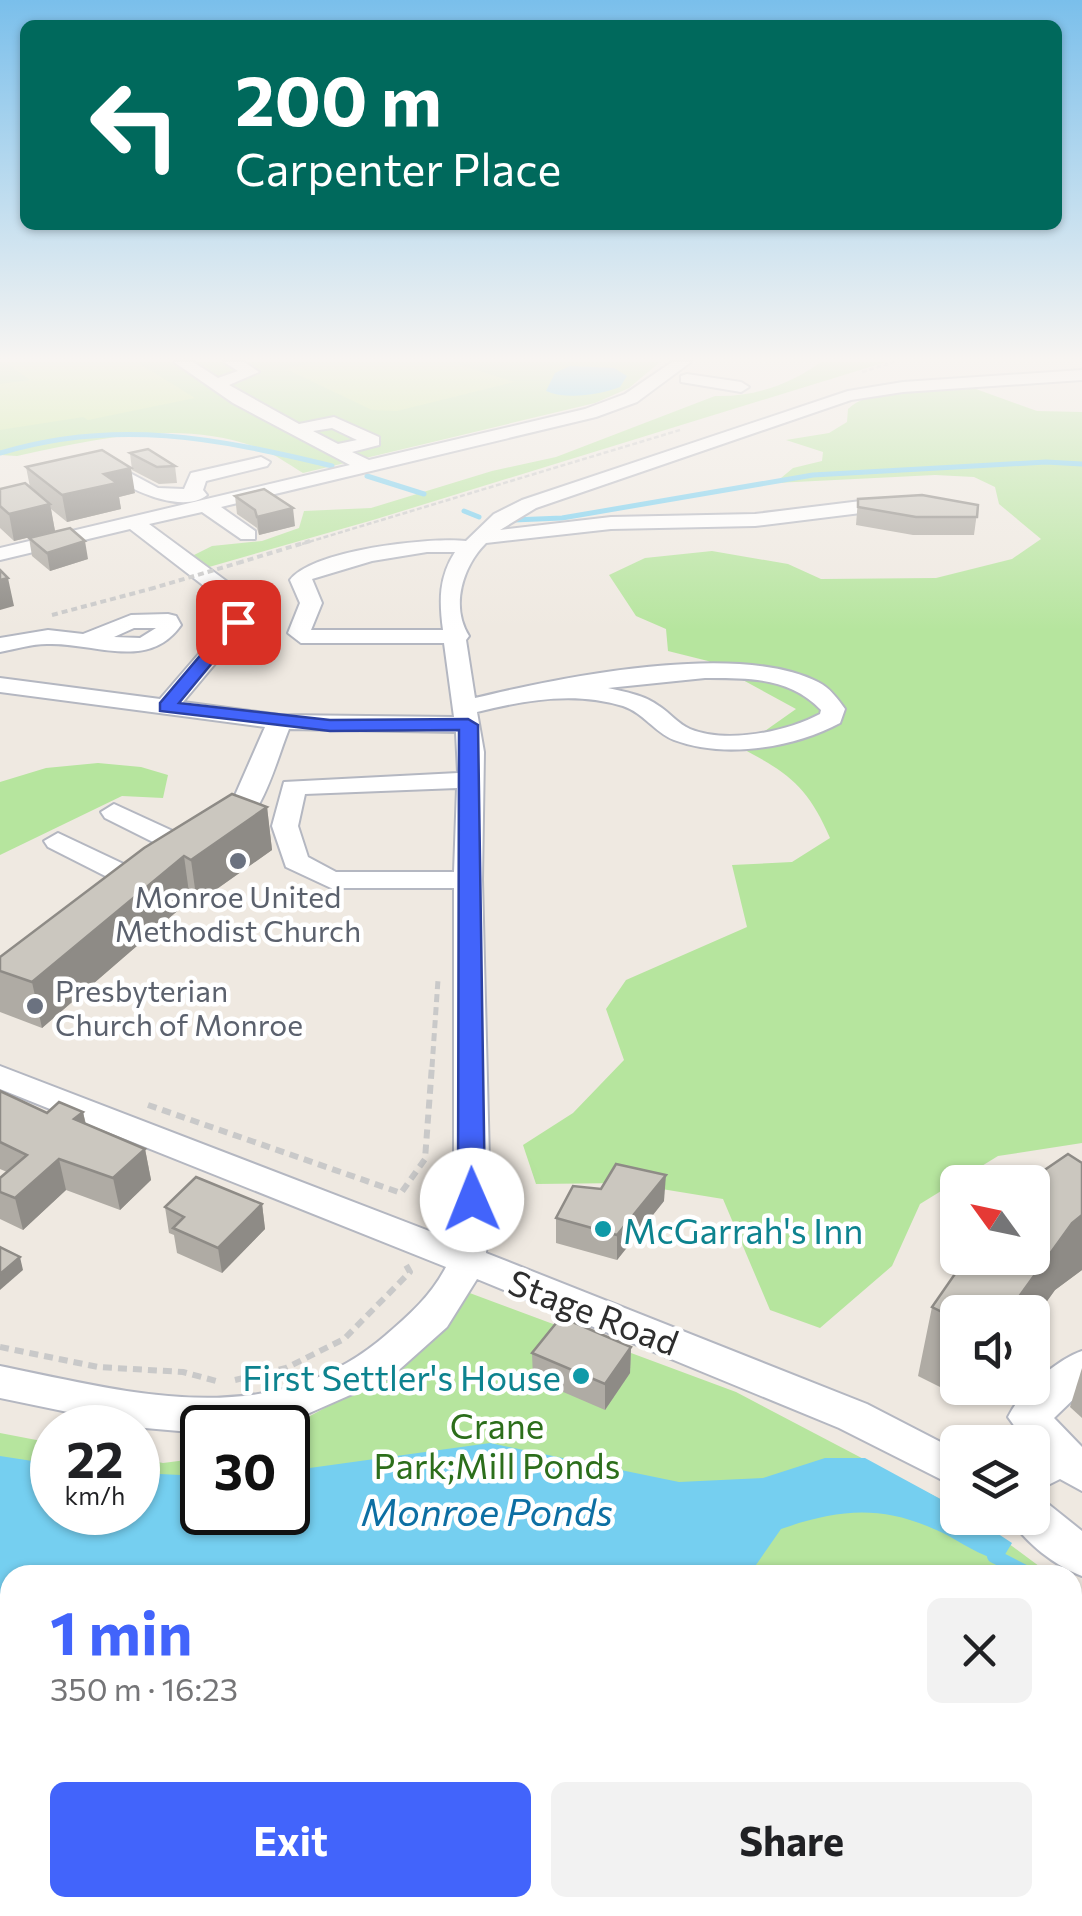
<!DOCTYPE html>
<html lang="en">
<head>
<meta charset="utf-8">
<style>
  body { margin:0; font-family:Commissioner,sans-serif; background:#f2f2f2; color:#202124; height:100vh; display:flex; flex-direction:column; font-size:38px; white-space:nowrap }
  * { box-sizing:border-box; margin:0 }
  p { font-size:32px; color:#757577 }
  .icon { flex:none; width:55px; height:55px; fill:none; stroke:currentColor; stroke-width:2; stroke-linecap:round; stroke-linejoin:round }
  .map { position:relative; flex:1; overflow:hidden }
  .panel { position:absolute; left:0px; top:1565px; width:1082px; height:352px; display:flex; flex-direction:column; background:#fff; border-radius:30px 30px 0 0; box-shadow:0 2px 8px #0004 }
  .panel>* { flex:none }
  .banner { position:absolute; left:20px; top:20px; width:1042px; height:210px; border-radius:15px; box-shadow:0 2px 8px #0004; background:#00695c; color:#fff; overflow:hidden }
  .needle { width:65px; rotate:303deg }
  .controls { position:absolute; left:940px; top:1165px; display:grid; gap:20px }
  .controls a { display:grid; place-items:center; width:110px; height:110px; border-radius:15px; background:#fff; box-shadow:0 2px 8px #0004; font-size:50px }
  .speed { position:absolute; left:30px; top:1405px; display:flex; gap:20px; font-size:50px; font-weight:700; text-align:center }
  .speed>* { display:grid; place-content:center; width:130px; height:130px; border-radius:50%; background:#fff; box-shadow:0 2px 8px #0004; line-height:1 }
  .speed small { font-size:25px; font-weight:400 }
  .speed .limit { border:5px solid #111; border-radius:15px; background:#fff; color:#111 }
  .pin { position:absolute; display:grid; place-items:center; width:85px; height:85px; color:#fff; margin:-42px; border-radius:20px; box-shadow:0 5px 15px #0006 }
  .me { position:absolute; width:110px; margin:-55px; rotate:359deg; stroke-linejoin:round; filter:drop-shadow(0 0 8px #0008) }
  .turn { display:flex; align-items:center; gap:35px; height:210px; padding:0 50px; font-size:45px }
  .turn .icon { width:130px; height:130px; stroke-width:2.5 }
  .turn b { display:block; font-size:70px; line-height:85px }
  .round { display:grid; place-items:center; flex:none; width:105px; height:105px; border-radius:15px; background:#f2f2f2 }
  .headline { display:flex; align-items:center; justify-content:space-between; height:170px; padding:0 50px }
  h1 { font-size:60px; font-weight:700; line-height:75px; color:#4264fb }
  .primary-button { display:flex; gap:20px; margin-top:auto; padding:20px 50px }
  .primary-button a { flex:1; height:115px; border-radius:15px; background:#4264fb; color:#fff; font-size:40px; font-weight:700; line-height:115px; text-align:center }
  .primary-button a+a { background:#f2f2f2; color:#202124 }
  .map>svg:first-child { display:block }
  .green { fill:#b6e59e }
  .pitch { fill:#c9ec9a }
  .water { fill:#75cff0 }
  .lines { fill:none; stroke-linecap:round; stroke-linejoin:round }
  .stream-far1 { stroke:#75cff0; stroke-width:5 }
  .stream { stroke:#75cff0; stroke-width:14 }
  .minor-casing { stroke:#b4b7c1; stroke-width:4 }
  .major-casing { stroke:#c9c9c9; stroke-width:3 }
  .path-far4 { stroke:#c9c9c9; stroke-width:2.5; stroke-dasharray:5 2.5; stroke-linecap:butt }
  .path-far3 { stroke:#c9c9c9; stroke-width:4; stroke-dasharray:6 4; stroke-linecap:butt }
  .path-far2 { stroke:#c9c9c9; stroke-width:5; stroke-dasharray:8 5; stroke-linecap:butt }
  .path-far1 { stroke:#c9c9c9; stroke-width:6; stroke-dasharray:9 6; stroke-linecap:butt }
  .path { stroke:#c9c9c9; stroke-width:8; stroke-dasharray:11 8; stroke-linecap:butt }
  .minor { fill:#fff; fill-rule:evenodd }
  .major { fill:#f2d163; fill-rule:evenodd }
  .path-bridge { stroke:#c9c9c9; stroke-width:4; stroke-dasharray:6 4; stroke-linecap:butt }
  .wall { fill:#afaba4 }
  .shaded-wall { fill:#8e8b86 }
  .building { fill:#cbc7bf; stroke:#8e8b86; stroke-width:2.5 }
  .route { fill:#4264fb; stroke:#2b41a3; stroke-width:2.5 }
  .worship-dot { fill:#6b7280; stroke:#fff; stroke-width:4 }
  .culture-dot { fill:#0f9aa8; stroke:#fff; stroke-width:4 }
  .labels { text-anchor:middle; dominant-baseline:central; stroke-width:9; stroke-linejoin:round; paint-order:stroke }
  .worship-label { font-size:30px; fill:#5b616d; stroke:#fff }
  .near-culture-label { font-size:35px; fill:#0d838f; stroke:#fff; text-anchor:start }
  .near-street-label { font-size:35px; fill:#2e2e2e; stroke:#fff }
  .near-park-label { font-size:35px; fill:#2c6e1b; stroke:#fff }
  .near-water-label { font-size:38px; font-style:italic; fill:#0d6fa3; stroke:#fff }
</style>
</head>
<body>
<div class="map">
<svg width="1082" height="1916" viewBox="0 0 1082 1916">
  <rect width="100%" height="100%" fill="#efe9e1"/>
  <g class="green">
    <path d="M0,362H660L629,388L595,403L303,473C288,464 272,452 256,447C176,419 97,439 17,456L0,455Z"/>
    <path d="M821,362H886L373,520L209,567H200L188,558L212,546L262,541L299,528L304,511L371,508L492,471L556,457L715,396C754,397 789,385 821,362Z"/>
    <path d="M973,388L1037,411L1082,412V1143L998,1156L920,1204L892,1266L820,1328L770,1310L723,1199L625,1183L536,1184L523,1145L573,1113L624,1060L606,1009L626,980L747,927L732,865L792,862L830,838C808,787 789,773 741,748L796,709L708,661L668,651L666,629L636,616L609,575L645,558L712,551L788,564L821,579L936,578L1012,559L1041,539L999,504L995,487L974,477L935,475L775,483L793,468L822,461L823,452L786,440L829,433L847,422L848,409C877,383 935,389 973,388Z"/>
    <path d="M98,763L141,767L168,775L163,798L122,796L0,855V782L46,768Z"/>
    <path d="M467,1292L736,1392L957,1508L958,1518H974L1051,1575H10V1908H449L430,1916H0V1433L52,1443V1512H138V1458L163,1463L202,1458V1512H288V1428L354,1392Z"/>
  </g>
  <g class="pitch">
    <path d="M5,362H137L195,398L88,420L83,417L0,430V384L30,380Z"/>
    <path d="M315,362H451L514,382L397,411L372,410L286,369Z"/>
  </g>
  <g class="water">
    <path d="M570,366L614,368L627,376L620,387C599,395 566,400 546,391L555,373Z"/>
    <path d="M490,1443L679,1482L763,1478L825,1458H865L957,1508L958,1518H974L1012,1543L1001,1561C979,1555 962,1543 943,1533C884,1505 842,1508 781,1529L749,1575H10V1761L0,1757V1456L52,1464V1512H138V1473L202,1476V1512H288V1471Z"/>
  </g>
  <g class="lines">
    <g class="stream-far1">
      <path d="M0,453C116,418 217,438 332,466"/>
      <path d="M367,476L424,494"/>
      <path d="M464,511L479,517"/>
      <path d="M513,520L562,518L813,475L1046,462L1082,464"/>
    </g>
    <g class="stream">
      <path d="M994,1556L1031,1575"/>
      <path d="M1072,1599L1077,1601"/>
    </g>
    <defs>
      <g id="minor">
        <path d="M174,362H193L218,378L238,371L224,362H244L259,372L229,385L299,424L334,417L379,437V445L352,452L369,460L585,409L625,394L672,362H691L637,402L596,417L221,507L255,531V539H241L202,512L149,524L233,586L251,609L240,634L183,702L280,715L454,717L444,643H301L288,633L300,603L290,580C313,550 429,537 466,541L494,514L522,500L848,391L903,382L1082,370V380L903,392L851,400L536,508L500,530L611,517L755,514L877,499L887,505L877,511L755,526L611,529L486,543C463,566 450,606 469,636L466,640L475,698C562,677 738,641 818,682C829,687 838,699 845,709L840,723C794,748 724,759 674,740C654,732 644,713 623,706C574,691 526,700 477,712L484,752L482,880L490,1200L486,1253L867,1404L958,1451V1488L839,1428L477,1279L447,1327L391,1377L289,1422L253,1428H202V1433L145,1428L0,1398V1366C133,1393 271,1434 386,1335C410,1314 431,1296 446,1267L0,1089V1066L450,1239L454,1200V888H331L286,867L272,826L284,782L458,773L456,732L289,729C275,763 261,829 221,839L208,831L229,809L265,727L0,692V678L160,699L222,627L229,609L217,596L130,529L0,560V548L350,465L233,403ZM332,428L357,440L338,444L313,431ZM427,552H455C439,577 439,600 443,630H311L322,603L312,579L372,561ZM705,678C748,678 790,677 821,710L820,714C786,732 727,744 690,729C678,724 670,713 659,706C644,695 626,692 608,688ZM457,788L454,872H336L308,857L298,826L305,794Z"/>
        <path d="M687,374L741,382L749,387L741,392L681,382V376Z"/>
        <path d="M261,457L270,462L267,466L206,481L203,490L207,495C183,515 124,489 104,469L113,464L158,488L184,489L191,473Z"/>
        <path d="M168,614L176,616L181,625C148,672 94,642 47,644C32,644 15,649 0,652V638L48,630L83,634L131,615ZM134,628H156L140,638L114,637Z"/>
        <path d="M114,804L201,844L205,850L201,856H181L105,818L101,812Z"/>
        <path d="M58,833L149,876L153,882L149,888H129L48,847L44,841Z"/>
        <path d="M1082,1351V1391L1054,1418L1082,1447V1491L1060,1479L1032,1493V1442H1026L1008,1417C1020,1392 1056,1360 1082,1351Z"/>
        <path d="M1032,1498L1047,1503L1082,1531V1576C1057,1567 1023,1542 1011,1518H1032Z"/>
        <path d="M667,1908H720L717,1916H664Z"/>
      </g>
      <g id="major">
        <path d="M1082,1666V1723L1072,1727V1670Z"/>
        <path d="M580,1908H661L658,1916H577Z"/>
      </g>
    </defs>
    <use href="#minor" class="minor-casing"/>
    <use href="#major" class="major-casing"/>
    <g class="path-far4">
      <path d="M862,372L894,362"/>
      <path d="M302,544L680,430"/>
    </g>
    <g class="path-far3">
      <path d="M238,563L310,541"/>
      <path d="M52,615L150,589"/>
    </g>
    <path class="path-far2" d="M432,1067L438,980"/>
    <g class="path-far1">
      <path d="M148,1105L401,1193L425,1159L432,1065"/>
      <path d="M0,1347L98,1367L183,1372L220,1382"/>
      <path d="M235,1380L286,1368L344,1339L410,1272L406,1265"/>
    </g>
    <path class="path" d="M501,1916L520,1908"/>
    <use href="#minor" class="minor"/>
    <use href="#major" class="major"/>
    <path class="path-bridge" d="M150,589L238,563"/>
  </g>
  <g class="wall">
    <path d="M130,453L175,466L177,483L159,484L132,470Z"/>
    <path d="M26,467L135,493L119,497L121,509L67,522L51,509L55,531L14,541L0,528V489L30,487Z"/>
    <path d="M235,496L295,526L259,535L257,528L237,514Z"/>
    <path d="M858,499L978,505L974,535H913L856,525Z"/>
    <path d="M29,538L88,559L50,571L32,556Z"/>
    <path d="M267,807L272,850L197,903L190,900L42,1028L0,1012V957Z"/>
    <path d="M0,1091L47,1113L83,1112L86,1124L145,1149L151,1180L120,1210L66,1190L23,1230L0,1219V1178L7,1172L0,1169Z"/>
    <path d="M1082,1163V1270L1055,1290L1032,1322V1312H958V1388H988L976,1405L918,1376L932,1307Z"/>
    <path d="M664,1201L617,1260L556,1243V1218Z"/>
    <path d="M262,1204L265,1229L222,1273L177,1253L174,1235L169,1233L165,1207Z"/>
    <path d="M631,1347L630,1373L605,1410L533,1379L532,1353Z"/>
    <path d="M1082,1368V1418L1070,1407Z"/>
  </g>
  <g class="shaded-wall">
    <path d="M131,468L135,493L119,497L121,509L67,522L62,495L104,474Z"/>
    <path d="M50,504L55,531L14,541L9,514Z"/>
    <path d="M293,508L295,526L259,535L257,517Z"/>
    <path d="M85,541L88,559L50,571L47,553Z"/>
    <path d="M8,578L14,606L0,610V580Z"/>
    <path d="M267,807L272,850L197,903L191,860Z"/>
    <path d="M184,856L190,900L42,1028L32,982Z"/>
    <path d="M83,1112L89,1142L74,1119Z"/>
    <path d="M145,1149L151,1180L120,1210L113,1178Z"/>
    <path d="M59,1159L66,1190L23,1230L15,1198Z"/>
    <path d="M666,1175L664,1201L617,1260V1235Z"/>
    <path d="M262,1204L265,1229L222,1273L218,1248Z"/>
    <path d="M1082,1215V1270L1055,1290L1032,1322V1312H1008L1072,1223Z"/>
    <path d="M20,1257L23,1270L0,1290V1274Z"/>
    <path d="M631,1347L630,1373L605,1410V1384Z"/>
    <path d="M980,1388H988L976,1405Z"/>
  </g>
  <g class="building">
    <path d="M148,449L175,466L157,467L130,453Z"/>
    <path d="M102,450L131,468L104,474L117,483L62,495L26,467Z"/>
    <path d="M25,483L50,504L9,514L0,506V489Z"/>
    <path d="M264,489L293,508L257,517L255,510L235,496Z"/>
    <path d="M922,495L978,505L977,517H916L858,507V499Z"/>
    <path d="M70,528L85,541L47,553L29,538Z"/>
    <path d="M0,570L8,578L0,580Z"/>
    <path d="M232,794L267,807L191,860L184,856L32,982L0,971V957L144,848Z"/>
    <path d="M0,1091L47,1113L59,1102L83,1112L74,1119L145,1149L113,1178L59,1159L15,1198L0,1192V1178L27,1155L0,1142Z"/>
    <path d="M1068,1154L1082,1163V1215L1072,1223L1008,1312H958V1320L932,1307L966,1258H1032V1182H1027Z"/>
    <path d="M616,1164L666,1175L617,1235L556,1218L573,1186L601,1189Z"/>
    <path d="M196,1177L262,1204L218,1248L173,1228L184,1217L165,1207Z"/>
    <path d="M0,1247L20,1257L0,1274Z"/>
    <path d="M561,1317L631,1347L605,1384L532,1353Z"/>
  </g>
  <linearGradient id="sky" x2="0" y2="1"><stop stop-color="#7abfeb"/><stop offset="0.57" stop-color="#f8f5f2"/><stop offset="1" stop-color="#f8f5f2" stop-opacity="0"/></linearGradient>
  <rect width="1082" height="630" fill="url(#sky)"/>
  <path class="route" d="M238,617L246,622L179,703L330,720L468,719L478,725L485,1200L481,1207H462L458,1200L459,730L330,731L160,711V703L232,618Z"/>
  <g class="worship-dot">
    <circle cx="238" cy="861" r="10"/>
    <circle cx="35" cy="1006" r="10"/>
  </g>
  <g class="culture-dot">
    <circle cx="603" cy="1229" r="10"/>
    <circle cx="581" cy="1376" r="10"/>
  </g>
  <g class="labels">
    <g class="worship-label">
      <text x="238" y="895">Monroe United<tspan x="238" dy="34">Methodist Church</tspan></text>
      <text x="55" y="989" text-anchor="start">Presbyterian<tspan x="55" dy="34">Church of Monroe</tspan></text>
    </g>
    <g class="near-culture-label">
      <text x="623" y="1229">McGarrah's Inn</text>
      <text x="561" y="1376" text-anchor="end">First Settler's House</text>
    </g>
    <g class="near-street-label">
      <text transform="translate(594 1311) rotate(21)">Stage Road</text>
    </g>
    <g class="near-park-label">
      <text x="497" y="1424">Crane<tspan x="497" dy="40">Park;Mill Ponds</tspan></text>
    </g>
    <g class="near-water-label">
      <text x="487" y="1510">Monroe Ponds</text>
    </g>
  </g>
</svg>
<div class="controls">
<a><svg class="needle" viewBox="-14 -14 28 28"><path d="M0-13l5 13h-10z" fill="#e53935"/><path d="M0 13l5-13h-10z" fill="#757577"/></svg></a>
<a><svg class="icon" aria-label="sound" viewBox="0 0 24 24"><path d="M4 9h4l5-4v14l-5-4H4zM17 9q2 3 0 6"/></svg></a>
<a><svg class="icon" aria-label="layers" viewBox="0 0 24 24"><path d="M12 4l9 5-9 5-9-5zM3 14l9 5 9-5"/></svg></a>
</div>
<div class="speed"><div>22<small>km/h</small></div><div class="limit">30</div></div>
<div class="pin" style="left:238px;top:622px;background:#d93025"><svg class="icon" aria-label="arrive" viewBox="0 0 24 24"><path d="M6 21V4h12l-3 4 3 4H6"/></svg></div>
<svg class="me" style="left:472px;top:1200px" viewBox="-20 -20 40 40"><circle r="19" fill="#fff"/><path d="M0-13L10 11 0 6-10 11z" fill="#4264fb"/></svg>
<div class="banner">
<div class="turn"><svg class="icon" aria-label="left" viewBox="0 0 24 24"><path d="M17 20v-9H6M10 6l-5 5 5 5"/></svg><div><b>200 m</b>Carpenter Place</div></div>
</div>
<section class="panel">
<div class="headline"><div><h1>1 min</h1><p>350 m · 16:23</p></div><a class="round"><svg class="icon" aria-label="close" viewBox="0 0 24 24"><path d="M6 6l12 12M18 6L6 18"/></svg></a></div>
<div class="primary-button"><a>Exit</a><a>Share</a></div>
</section>
</div>
</body>
</html>
